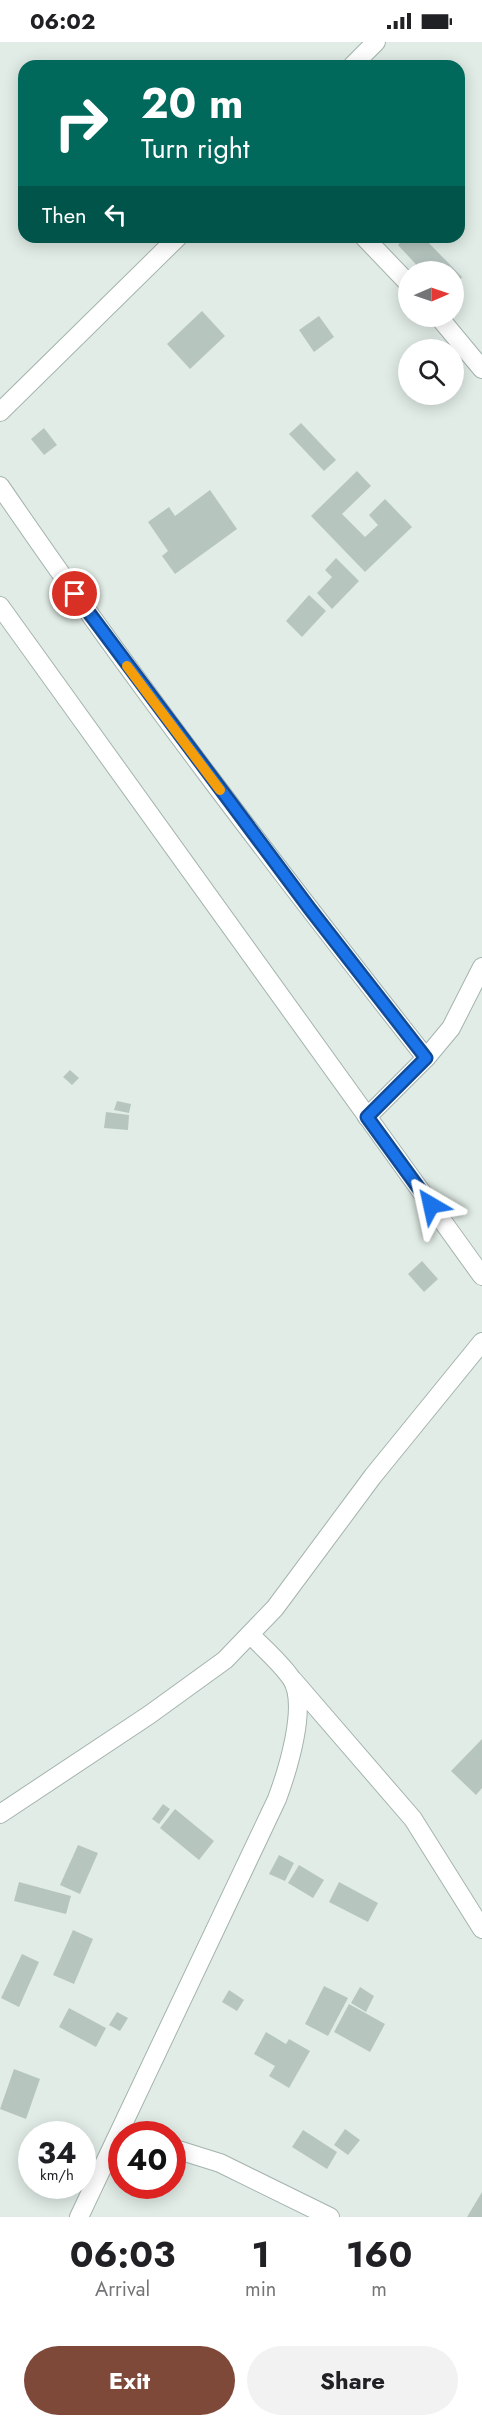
<!DOCTYPE html>
<html lang="en">
<head>
<meta charset="utf-8">
<style>
  body { margin:0; font-family:Jost,sans-serif; background:#f2f2f2; color:#202124; height:100vh; display:flex; flex-direction:column; font-size:22px; white-space:nowrap }
  * { box-sizing:border-box; margin:0 }
  p { font-size:20px; color:#757577 }
  .icon { flex:none; width:33px; height:33px; fill:none; stroke:currentColor; stroke-width:2; stroke-linecap:round; stroke-linejoin:round }
  .map { position:relative; height:2175px; overflow:hidden }
  .side { display:flex; flex-direction:column; background:#fff; flex:1 }
  .side>* { flex:none }
  .guide { position:absolute; left:18px; top:18px; width:447px; height:183px; border-radius:18px; box-shadow:0 3px 15px #0003; background:#00695c; color:#fff; overflow:hidden }
  .needle { width:39px; rotate:88deg }
  .tools { position:absolute; left:398px; top:219px; display:grid; gap:12px }
  .tools a { display:grid; place-items:center; width:66px; height:66px; border-radius:50%; background:#fff; box-shadow:0 3px 15px #0003; font-size:30px }
  .speed { position:absolute; left:18px; top:2079px; display:flex; gap:12px; font-size:30px; font-weight:700; text-align:center }
  .speed>* { display:grid; place-content:center; width:78px; height:78px; border-radius:50%; background:#fff; box-shadow:0 3px 15px #0003; line-height:1 }
  .speed small { font-size:15px; font-weight:400 }
  .speed .limit { border:9px solid #d22; background:#fff; color:#111 }
  .pin { position:absolute; display:grid; place-items:center; width:51px; height:51px; color:#fff; margin:-26px; border:3px solid #fff; border-radius:50%; box-shadow:0 2px 6px #0007 }
  .me { position:absolute; width:66px; margin:-33px; rotate:324deg; stroke-linejoin:round; filter:drop-shadow(0 0 4px #0008) }
  .turn { display:flex; align-items:center; gap:21px; height:126px; padding:0 24px; font-size:27px }
  .turn .icon { width:78px; height:78px; stroke-width:2.5 }
  .turn b { display:block; font-size:42px; line-height:51px }
  .then { display:flex; align-items:center; height:57px; padding:0 24px; background:#0003; gap:12px; font-size:22px }
  .eta { display:flex; justify-content:space-evenly; align-items:center; height:102px; text-align:center }
  .eta b { font-size:36px; font-weight:700; line-height:42px }
  .primary-button { display:flex; gap:12px; margin-top:auto; padding:12px 24px }
  .primary-button a { flex:1; height:69px; border-radius:36px; background:#7f493a; color:#fff; font-size:24px; font-weight:700; line-height:69px; text-align:center }
  .primary-button a+a { background:#f2f2f2; color:#202124 }
  .status { display:flex; justify-content:space-between; align-items:center; height:42px; padding:0 30px; background:#fff; direction:ltr }
  .status svg { height:16px; fill:currentColor }
  .map>svg:first-child { display:block }
  .building { fill:#b6c6bf }
  .lines { fill:none; stroke-linecap:round; stroke-linejoin:round }
  .minor-casing { stroke:#a4b4ad; stroke-width:20 }
  .tertiary-casing { stroke:#a4b4ad; stroke-width:20 }
  .minor { stroke:#fff; stroke-width:18 }
  .tertiary { stroke:#fff; stroke-width:18 }
  .route-casing { stroke:#114b97; stroke-width:15 }
  .route { stroke:#1a73e8; stroke-width:10 }
  .slow { stroke:#f59e0b; stroke-width:10 }
</style>
</head>
<body>
<div class="status"><b>06:02</b><svg viewBox="0 0 49 12"><path d="M0 12V9h3v3zM5 12V6h3v6zM10 12V3h3v9zM15 12V0h3v12zM26 1h20v11H26zM47 4h2v5h-2z"/></svg></div>
<div class="map">
<svg width="482" height="2175" viewBox="0 0 482 2175">
  <rect width="100%" height="100%" fill="#e1ece6"/>
  <g class="building">
    <path d="M406,195H423L462,235L453,245V230H423L398,203Z"/>
    <path d="M202,269L225,294L190,327L167,302Z"/>
    <path d="M319,274L334,295L314,310L299,288Z"/>
    <path d="M301,381L336,418L324,429L289,392Z"/>
    <path d="M44,386L57,403L44,413L31,397Z"/>
    <path d="M357,429L371,444L342,472L365,495L378,483L369,473L385,457L412,485L365,530L311,474Z"/>
    <path d="M210,448L237,487L175,532L162,514L168,509L148,480L169,465L175,474Z"/>
    <path d="M336,516L359,539L332,567L317,551L332,535L325,528Z"/>
    <path d="M309,553L326,569L302,595L286,579Z"/>
    <path d="M70,1028L79,1036L72,1043L63,1035Z"/>
    <path d="M117,1059L131,1062L129,1071L114,1068Z"/>
    <path d="M106,1070L129,1073L128,1088L104,1086Z"/>
    <path d="M422,1219L438,1237L424,1250L408,1232Z"/>
    <path d="M482,1697V1746L476,1753L451,1729Z"/>
    <path d="M163,1762L170,1767L159,1782L152,1777Z"/>
    <path d="M175,1767L214,1799L199,1818L160,1786Z"/>
    <path d="M78,1803L98,1811L80,1852L60,1843Z"/>
    <path d="M279,1813L294,1821L285,1839L269,1832Z"/>
    <path d="M299,1823L324,1838L313,1856L288,1841Z"/>
    <path d="M19,1840L71,1854L66,1872L14,1859Z"/>
    <path d="M339,1840L378,1861L368,1880L329,1860Z"/>
    <path d="M73,1888L93,1897L74,1942L53,1933Z"/>
    <path d="M22,1912L39,1920L19,1965L1,1956Z"/>
    <path d="M324,1944L348,1956L328,1994L305,1982Z"/>
    <path d="M360,1945L374,1954L366,1970L351,1961Z"/>
    <path d="M229,1948L244,1958L237,1969L222,1960Z"/>
    <path d="M349,1962L385,1982L370,2010L334,1990Z"/>
    <path d="M69,1966L106,1986L96,2005L59,1985Z"/>
    <path d="M117,1970L128,1976L120,1989L109,1983Z"/>
    <path d="M266,1990L286,2002L289,1997L310,2009L289,2046L269,2034L275,2024L254,2012Z"/>
    <path d="M14,2027L40,2037L26,2077L0,2067Z"/>
    <path d="M345,2087L360,2098L348,2113L334,2103Z"/>
    <path d="M303,2088L337,2110L327,2127L292,2105Z"/>
    <path d="M482,2150V2175H467Z"/>
  </g>
  <g class="lines">
    <defs>
      <g id="minor">
        <path d="M352,24L376,0"/>
        <path d="M364,195L408,241"/>
        <path d="M438,274L482,327"/>
        <path d="M0,370L178,195"/>
        <path d="M0,444C134,640 279,829 426,1016"/>
        <path d="M367,1075L426,1016L451,986L482,925"/>
        <path d="M293,1638L413,1777L482,1887"/>
        <path d="M0,1772L149,1673L225,1618L275,1566L373,1434L482,1300"/>
        <path d="M172,2106L220,2121L330,2175"/>
        <path d="M79,2175L277,1757C287,1730 309,1662 291,1636C280,1620 263,1606 250,1592"/>
      </g>
      <path id="tertiary" d="M0,564L482,1234"/>
    </defs>
    <use href="#minor" class="minor-casing"/>
    <use href="#tertiary" class="tertiary-casing"/>
    <use href="#minor" class="minor"/>
    <use href="#tertiary" class="tertiary"/>
  </g>
  <g class="lines">
    <defs>
      <path id="route" d="M75,552L310,867L426,1016L367,1075L431,1163"/>
    </defs>
    <use href="#route" class="route-casing"/>
    <use href="#route" class="route"/>
    <path class="slow" d="M127,624L220,748"/>
  </g>
</svg>
<div class="tools">
<a><svg class="needle" viewBox="-14 -14 28 28"><path d="M0-13l5 13h-10z" fill="#e53935"/><path d="M0 13l5-13h-10z" fill="#757577"/></svg></a>
<a><svg class="icon" aria-label="search" viewBox="0 0 24 24"><circle cx="10" cy="10" r="6"/><path d="M15 15l6 6"/></svg></a>
</div>
<div class="speed"><div>34<small>km/h</small></div><div class="limit">40</div></div>
<div class="pin" style="left:75px;top:552px;background:#d93025"><svg class="icon" aria-label="arrive" viewBox="0 0 24 24"><path d="M6 21V4h12l-3 4 3 4H6"/></svg></div>
<svg class="me" style="left:431px;top:1163px" viewBox="-20 -20 40 40"><path d="M0-17L14 15 0 8-14 15z" fill="#1a73e8" stroke="#fff" stroke-width="4"/></svg>
<div class="guide">
<div class="turn"><svg class="icon" aria-label="right" viewBox="0 0 24 24"><path d="M7 20v-9h11M14 6l5 5-5 5"/></svg><div><b>20 m</b>Turn right</div></div>
<div class="then">Then<svg class="icon" aria-label="left" viewBox="0 0 24 24"><path d="M17 20v-9H6M10 6l-5 5 5 5"/></svg></div>
</div>
</div>
<section class="side">
<div class="eta">
<div><b>06:03</b><p>Arrival</p></div>
<div><b>1</b><p>min</p></div>
<div><b>160</b><p>m</p></div>
</div>
<div class="primary-button"><a>Exit</a><a>Share</a></div>
</section>
</body>
</html>
